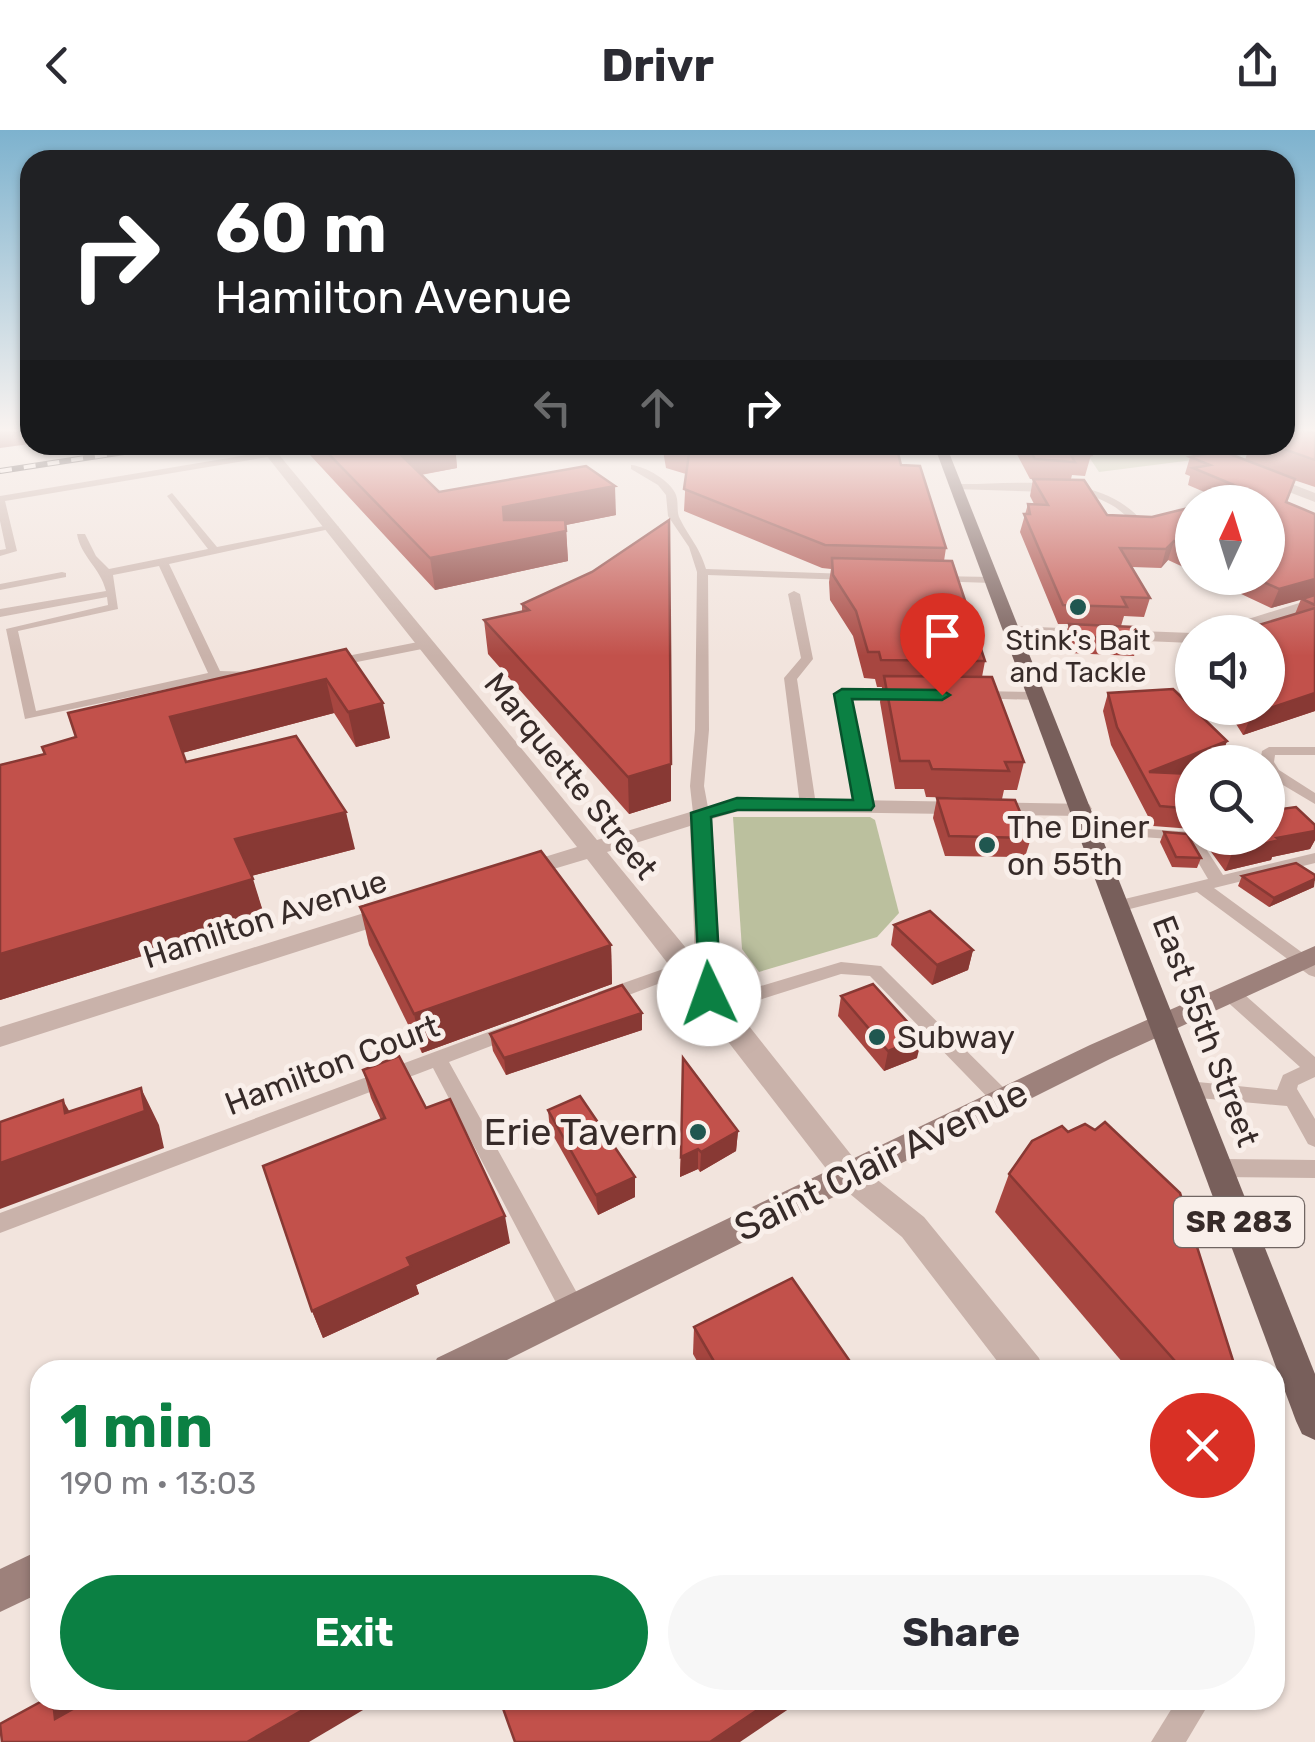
<!DOCTYPE html>
<html lang="en">
<head>
<meta charset="utf-8">
<style>
  body { margin:0; font-family:Rubik,sans-serif; background:#f7f7f7; color:#2b2b33; height:100vh; display:flex; flex-direction:column; font-size:38px; white-space:nowrap }
  * { box-sizing:border-box; margin:0 }
  p { font-size:32px; color:#7c7c81 }
  .icon { flex:none; width:55px; height:55px; fill:none; stroke:currentColor; stroke-width:2; stroke-linecap:round; stroke-linejoin:round }
  .map { position:relative; flex:1; overflow:hidden }
  .drawer { position:absolute; left:30px; top:1230px; width:1255px; height:350px; display:flex; flex-direction:column; background:#fff; border-radius:30px; box-shadow:0 2px 8px #0004 }
  .drawer>* { flex:none }
  .top-card { position:absolute; left:20px; top:20px; width:1275px; height:305px; border-radius:30px; box-shadow:0 2px 8px #0004; background:#202124; color:#fff; overflow:hidden }
  .needle { width:65px; rotate:4deg }
  .fabs { position:absolute; left:1175px; top:355px; display:grid; gap:20px }
  .fabs a { display:grid; place-items:center; width:110px; height:110px; border-radius:50%; background:#fff; box-shadow:0 2px 8px #0004; font-size:50px }
  .pin { position:absolute; display:grid; place-items:center; width:85px; height:85px; color:#fff; margin:-102px -42px; border-radius:50% 50% 50% 0; rotate:-45deg; box-shadow:0 0 10px #0007 }
  .pin .icon { rotate:45deg }
  .me { position:absolute; width:110px; margin:-55px; rotate:357deg; stroke-linejoin:round; filter:drop-shadow(0 0 8px #0008) }
  .turn { display:flex; align-items:center; gap:35px; height:210px; padding:0 30px; font-size:45px }
  .turn .icon { width:130px; height:130px; stroke-width:2.5 }
  .turn b { display:block; font-size:70px; line-height:85px }
  .lanes { display:flex; align-items:center; height:95px; padding:0 30px; background:#0003; justify-content:center; gap:50px; direction:ltr }
  .lanes .off { opacity:.35 }
  .round { display:grid; place-items:center; flex:none; width:105px; height:105px; border-radius:52px; background:#f7f7f7 }
  .summary { display:flex; align-items:center; justify-content:space-between; height:170px; padding:0 30px }
  h1 { font-size:60px; font-weight:700; line-height:75px; color:#0b8043 }
  .button { display:flex; gap:20px; margin-top:auto; padding:20px 30px }
  .button a { flex:1; height:115px; border-radius:60px; background:#0b8043; color:#fff; font-size:40px; font-weight:700; line-height:115px; text-align:center }
  .button a+a { background:#f7f7f7; color:#2b2b33 }
  header { display:flex; justify-content:space-between; align-items:center; height:130px; padding:0 30px; background:#fff; font-size:45px; font-weight:700 }
  .map>svg:first-child { display:block }
  .green { fill:#bbc09e }
  .lines { fill:none; stroke-linecap:round; stroke-linejoin:round }
  .service { fill:#c9b2aa; fill-rule:evenodd }
  .minor { fill:#c9b2aa; fill-rule:evenodd }
  .secondary { fill:#9d817b; fill-rule:evenodd }
  .primary { fill:#785f5b; fill-rule:evenodd }
  .rail-casing { stroke:#372b29; stroke-width:6 }
  .rail { stroke:#f9efea; stroke-width:4; stroke-dasharray:12; stroke-linecap:butt }
  .wall { fill:#a74640 }
  .shaded-wall { fill:#883934 }
  .building { fill:#c2514b; stroke:#883934; stroke-width:2.5 }
  .route { fill:#0b8043; stroke:#07532c; stroke-width:2.5 }
  .poi-dot { fill:#205750; stroke:#f9efea; stroke-width:4 }
  .labels { text-anchor:middle; dominant-baseline:central; stroke-width:10; stroke-linejoin:round; paint-order:stroke }
  .far-poi-label { font-size:28px; fill:#372b29; stroke:#f9efea }
  .shield { fill:#f9efea; stroke:#716663; stroke-width:2.5 }
  .shield-label { font-size:30px; font-weight:bold; fill:#372b29 }
  .street-label { font-size:32px; fill:#372b29; stroke:#f9efea }
  .poi-label { font-size:32px; fill:#372b29; stroke:#f9efea; text-anchor:start }
  .near-poi-label { font-size:38px; fill:#372b29; stroke:#f9efea; text-anchor:end }
  .near-street-label { font-size:38px; fill:#372b29; stroke:#f9efea }
</style>
</head>
<body>
<header><svg class="icon" aria-label="back" viewBox="0 0 24 24"><path d="M15 5l-7 7 7 7"/></svg>Drivr<svg class="icon" aria-label="share" viewBox="0 0 24 24"><path d="M12 15V3M7 8l5-5 5 5M5 13v7h14v-7"/></svg></header>
<div class="map">
<svg width="1315" height="1612" viewBox="0 0 1315 1612">
  <rect width="100%" height="100%" fill="#f2e4dd"/>
  <g class="green">
    <path d="M1081,315H1228L1201,329L1099,342Z"/>
    <path d="M733,687H870L875,690L899,783L877,807L759,842L742,819Z"/>
  </g>
  <g class="lines">
    <g class="service">
      <path d="M271,321L274,326L5,371L17,421L0,426V420L6,419L0,391V366Z"/>
      <path d="M631,335C645,336 671,351 676,365C679,373 676,382 680,389C690,409 699,416 706,439L849,444L855,447L849,450L708,445L709,600L704,656L709,683L701,688L693,683L690,656L695,600L697,442L689,417L668,386L666,365L658,355L631,339Z"/>
      <path d="M957,354C1017,355 1099,340 1142,391L1133,393C1118,376 1103,369 1081,363L954,359V355Z"/>
      <path d="M172,363L217,417L334,394L339,397L169,434L220,541L253,542L259,546L253,550L215,549L25,589L6,499L108,475L107,467L0,487V479L106,461C100,437 81,427 77,404H85L96,426L109,439L208,419L167,366ZM159,436L208,543L36,581L18,501L118,479L113,445Z"/>
      <path d="M62,442L66,443V447L0,460V454Z"/>
      <path d="M935,446L992,447L998,450L992,453L931,451L929,449Z"/>
      <path d="M794,461L800,464L813,529L797,549L816,675L808,680L800,675L784,548L801,528L788,464Z"/>
      <path d="M423,511L429,515L427,518L332,537L326,533L332,529Z"/>
      <path d="M842,560L903,561L910,565L903,569L849,568L872,676L864,681L856,676L835,564Z"/>
      <path d="M979,561L1037,562L1044,566L1037,570L974,568V562Z"/>
      <path d="M1269,617H1315V625H1275L1274,632L1279,640L1315,663V674L1268,646V632H1260L1262,621Z"/>
      <path d="M1089,695L1192,702V708H1199L1223,745L1315,723V733L1214,758L1315,832V847L1309,845L1197,762L1118,782L1112,780L1110,776L1112,772L1208,749L1185,710L1083,703L1081,700L1083,697Z"/>
      <path d="M686,831L695,837L692,841L605,874L598,872L596,867L598,862Z"/>
      <path d="M841,832L881,836L1011,965L1014,971L1011,977L1004,979L997,977L870,846L841,844L718,883L711,881L709,876L711,871Z"/>
      <path d="M1230,856L1237,858L1315,927V947L1298,955L1297,959L1315,989V1017L1308,1014L1287,976L1188,967L1181,965L1178,959L1181,953L1188,951L1277,960L1283,945L1300,937L1223,868L1221,863L1223,858Z"/>
      <path d="M510,894L517,896L520,901L517,906L449,932L582,1172L585,1180L582,1188L573,1191L564,1188L433,938L0,1103V1083Z"/>
      <path d="M1219,1029L1315,1030V1048L1219,1047L1211,1044L1208,1038L1211,1032Z"/>
      <path d="M1177,1570H1211L1186,1612H1151Z"/>
    </g>
    <g class="minor">
      <path d="M258,315H271L597,710L737,668L1089,674L1092,679L1081,686L739,681L712,689L722,862L860,1036L924,1087L1039,1228L1044,1240H1004L902,1107L838,1054L587,729L520,749L512,747L508,742L512,737L577,717ZM690,696L695,829L607,722Z"/>
      <path d="M1240,315H1255L1228,334H1218V328Z"/>
      <path d="M1260,342L1315,363V372L1255,349L1253,346Z"/>
      <path d="M1315,468V478L1233,502H1207Z"/>
      <path d="M1012,496L1192,503V513L1006,505V497Z"/>
      <path d="M396,773L408,781L405,787L0,917V897Z"/>
    </g>
    <g class="secondary">
      <path d="M1315,816V835L1110,929L487,1240H432L437,1228L1090,915Z"/>
      <path d="M40,1420V1463L0,1482V1439Z"/>
    </g>
    <path class="primary" d="M934,315H946L1315,1244V1310L1302,1304L1296,1291Z"/>
    <defs>
      <path id="rail" d="M0,341L170,315"/>
    </defs>
    <use href="#rail" class="rail-casing"/>
    <use href="#rail" class="rail"/>
  </g>
  <g class="wall">
    <path d="M1315,303V357L1294,350L1286,372L1315,384V581L1243,605L1226,578H1268V502H1195L1197,499L1249,498L1295,484L1301,469L1271,478L1207,448H1268L1223,370L1188,355L1190,346L1185,344L1190,327L1245,330L1250,315H1285Z"/>
    <path d="M308,315H455L457,338L421,345L439,362L616,385L566,395L568,431L435,460L310,325Z"/>
    <path d="M662,315H896L901,335L946,418L944,431L985,531L982,547L1024,632L1017,660H1004L1002,669L926,667L924,659H895L880,572L882,557H877L875,549L864,548L853,506L830,470L829,452L831,439L822,438L684,381L686,344L666,338Z"/>
    <path d="M1012,315H1084L1091,325L1085,346L1072,345L1071,349L1107,385L1152,387L1192,377V441L1168,430L1161,438L1132,437L1150,468L1144,487L1124,486L1121,496L1140,509L1134,526L1069,523L1064,511L1069,494H1058L1020,402L1028,374H1034L1030,366L1033,349H1030Z"/>
    <path d="M522,474L671,634V671L629,684L488,524L484,490L522,482Z"/>
    <path d="M346,519L390,608L356,617L334,583L182,623L186,632L355,719L251,746L265,788L0,870V635L45,624Z"/>
    <path d="M1108,563L1227,611L1220,630L1213,632H1192V641L1185,644H1192V699L1153,696L1111,615L1103,581Z"/>
    <path d="M937,668L1031,708L1025,727L945,726L933,688Z"/>
    <path d="M1315,695V710L1310,719L1272,727L1271,730L1225,741L1201,708H1268Z"/>
    <path d="M1164,702L1201,728L1197,738L1172,737L1160,712Z"/>
    <path d="M1242,746L1314,757L1269,777L1238,756Z"/>
    <path d="M360,777L611,815L612,854L422,923L369,815Z"/>
    <path d="M894,795L973,820L968,840L932,855L891,815Z"/>
    <path d="M841,866L917,928L884,941L838,886Z"/>
    <path d="M642,900L506,945L493,921L490,904Z"/>
    <path d="M683,928L738,1001L736,1021L700,1042L698,1039L680,1047Z"/>
    <path d="M363,940L426,978L510,1113L416,1155L419,1164L323,1208L312,1181L381,990L371,968Z"/>
    <path d="M548,980L635,1047V1067L598,1085L550,1000Z"/>
    <path d="M1068,1002L1236,1240H1129L995,1082L1009,1044Z"/>
    <path d="M694,1197L856,1240H702L693,1224Z"/>
  </g>
  <g class="shaded-wall">
    <path d="M0,300H30V314L0,318Z"/>
    <path d="M431,315H455L457,338L401,348L397,321Z"/>
    <path d="M615,356L616,385L506,407L503,377Z"/>
    <path d="M566,401L568,431L435,460L430,428Z"/>
    <path d="M1174,411L1168,430L1161,438L1166,419Z"/>
    <path d="M1315,449V466L1271,478L1279,459Z"/>
    <path d="M326,549L334,583L182,623L170,587Z"/>
    <path d="M1315,563V581L1243,605L1252,584Z"/>
    <path d="M383,573L390,608L356,617L348,582Z"/>
    <path d="M1227,611L1220,630L1213,632H1192V641L1150,658L1149,642Z"/>
    <path d="M671,634V671L629,684L628,647Z"/>
    <path d="M346,682L355,719L247,747L235,709Z"/>
    <path d="M1315,701V710L1310,719L1272,727L1271,730L1225,741L1233,721L1277,708Z"/>
    <path d="M253,749L265,788L0,870V824Z"/>
    <path d="M1315,749L1314,757L1269,777L1274,768Z"/>
    <path d="M611,815L612,854L422,923L414,884Z"/>
    <path d="M973,820L968,840L932,855L937,835Z"/>
    <path d="M642,883V900L506,945L504,928Z"/>
    <path d="M922,908L917,928L884,941L888,921Z"/>
    <path d="M141,958L159,995L164,1018L0,1079V1033L65,983L63,970L82,1004Z"/>
    <path d="M738,1001L736,1021L700,1042L701,1022Z"/>
    <path d="M698,1019V1039L680,1047L681,1027Z"/>
    <path d="M635,1047V1067L598,1085L596,1065Z"/>
    <path d="M505,1086L510,1113L416,1155L419,1164L323,1208L312,1181L407,1128Z"/>
    <path d="M53,1570H58L85,1590L55,1589Z"/>
    <path d="M320,1570H380L309,1612H247Z"/>
    <path d="M772,1570H802L740,1612H710Z"/>
  </g>
  <g class="building">
    <path d="M1285,300H1302L1315,303V330L1272,315H1285Z"/>
    <path d="M320,315H431L397,321L439,362L586,336L615,356L503,377L504,390H565L566,401L430,428Z"/>
    <path d="M665,315H896L901,335L920,336L946,418L825,415L684,359L689,324L666,317Z"/>
    <path d="M1027,315H1084L1091,325H1071L1075,332L1035,329Z"/>
    <path d="M1222,321L1295,349L1286,372L1315,384V449L1279,459L1255,448H1268V372H1212L1253,363L1193,338L1210,335L1190,327Z"/>
    <path d="M1033,349L1084,350L1107,385L1152,387L1192,377V419L1174,411L1166,419L1120,418L1150,468L1122,467L1127,477L1063,475L1024,384H1030L1028,374L1048,375Z"/>
    <path d="M669,390L671,634L628,647L484,490L529,480L522,474L592,442Z"/>
    <path d="M832,428L952,431L985,531L881,530L879,522H868L856,481L833,445Z"/>
    <path d="M1315,465V475L1302,469Z"/>
    <path d="M1315,478V563L1252,584L1248,578H1268V502H1199L1197,499L1249,498Z"/>
    <path d="M1069,494L1134,497L1140,509L1073,506Z"/>
    <path d="M346,519L383,573L348,582L326,549L170,587L186,632L296,606L346,682L235,709L253,749L0,824V635L45,624L42,617L76,607L68,583Z"/>
    <path d="M884,546L992,547L1024,632H1005L1009,641L932,639L929,631H900Z"/>
    <path d="M1173,559L1227,611L1149,642L1192,644V679L1160,676L1117,597L1108,563Z"/>
    <path d="M1268,652L1282,679L1296,677L1315,695V701L1277,708L1280,710L1233,721L1223,708H1268Z"/>
    <path d="M937,668L1015,670L1031,708L949,706Z"/>
    <path d="M1164,702L1187,704L1201,728L1176,727Z"/>
    <path d="M541,721L611,815L414,884L360,777Z"/>
    <path d="M1296,733L1315,745V749L1274,768L1242,746Z"/>
    <path d="M930,781L973,820L937,835L894,795Z"/>
    <path d="M873,854L922,908L888,921L841,866Z"/>
    <path d="M622,855L642,883L504,928L490,904Z"/>
    <path d="M399,926L426,978L450,969L505,1086L407,1128L411,1136L312,1181L263,1036L385,988L363,940Z"/>
    <path d="M683,928L738,1001L701,1022L698,1019L681,1027Z"/>
    <path d="M141,958L145,981L0,1033V992L63,970L65,983Z"/>
    <path d="M580,966L635,1047L596,1065L548,980Z"/>
    <path d="M1105,992L1180,1063L1236,1240H1183L1009,1044L1032,1011L1062,996L1068,1002L1085,994L1095,1000Z"/>
    <path d="M792,1148L856,1240H719L694,1197Z"/>
    <path d="M44,1570H53L55,1589L89,1570H320L247,1612H2L0,1594Z"/>
    <path d="M500,1570H772L710,1612H515Z"/>
  </g>
  <linearGradient id="sky" x2="0" y2="1"><stop stop-color="#7db2ce"/><stop offset="0.57" stop-color="#f9f3f0"/><stop offset="1" stop-color="#f9f3f0" stop-opacity="0"/></linearGradient>
  <rect width="1315" height="526" fill="url(#sky)"/>
  <path class="route" d="M842,559L942,560L950,565L942,570L852,569L874,676L871,680H737L711,687L721,864L709,873L700,870L691,683L737,668L853,670L834,564Z"/>
  <g class="poi-dot">
    <circle cx="1078" cy="477" r="10"/>
    <circle cx="987" cy="715" r="10"/>
    <circle cx="877" cy="907" r="10"/>
    <circle cx="698" cy="1002" r="10"/>
  </g>
  <g class="labels">
    <g class="far-poi-label">
      <text x="1078" y="510">Stink's Bait<tspan x="1078" dy="32">and Tackle</tspan></text>
    </g>
    <rect class="shield" x="1174" y="1067" width="130" height="50" rx="8"/>
    <g class="shield-label">
      <text x="1239" y="1092">SR 283</text>
    </g>
    <g class="street-label">
      <text transform="translate(571 646) rotate(51)">Marquette Street</text>
      <text transform="translate(265 789) rotate(-18)">Hamilton Avenue</text>
      <text transform="translate(1206 901) rotate(69)">East 55th Street</text>
      <text transform="translate(332 935) rotate(-21)">Hamilton Court</text>
    </g>
    <g class="poi-label">
      <text x="1007" y="697">The Diner<tspan x="1007" dy="37">on 55th</tspan></text>
      <text x="897" y="907">Subway</text>
    </g>
    <g class="near-poi-label">
      <text x="678" y="1002">Erie Tavern</text>
    </g>
    <g class="near-street-label">
      <text transform="translate(881 1030) rotate(-26)">Saint Clair Avenue</text>
    </g>
  </g>
</svg>
<div class="fabs">
<a><svg class="needle" viewBox="-14 -14 28 28"><path d="M0-13l5 13h-10z" fill="#e53935"/><path d="M0 13l5-13h-10z" fill="#7c7c81"/></svg></a>
<a><svg class="icon" aria-label="sound" viewBox="0 0 24 24"><path d="M4 9h4l5-4v14l-5-4H4zM17 9q2 3 0 6"/></svg></a>
<a><svg class="icon" aria-label="search" viewBox="0 0 24 24"><circle cx="10" cy="10" r="6"/><path d="M15 15l6 6"/></svg></a>
</div>
<div class="pin" style="left:942px;top:565px;background:#d93025"><svg class="icon" aria-label="arrive" viewBox="0 0 24 24"><path d="M6 21V4h12l-3 4 3 4H6"/></svg></div>
<svg class="me" style="left:709px;top:864px" viewBox="-20 -20 40 40"><circle r="19" fill="#fff"/><path d="M0-13L10 11 0 6-10 11z" fill="#0b8043"/></svg>
<div class="top-card">
<div class="turn"><svg class="icon" aria-label="right" viewBox="0 0 24 24"><path d="M7 20v-9h11M14 6l5 5-5 5"/></svg><div><b>60 m</b>Hamilton Avenue</div></div>
<div class="lanes"><svg class="icon off" aria-label="left" viewBox="0 0 24 24"><path d="M17 20v-9H6M10 6l-5 5 5 5"/></svg><svg class="icon off" aria-label="ahead" viewBox="0 0 24 24"><path d="M12 20V5M6 11l6-6 6 6"/></svg><svg class="icon" aria-label="right" viewBox="0 0 24 24"><path d="M7 20v-9h11M14 6l5 5-5 5"/></svg></div>
</div>
<section class="drawer">
<div class="summary"><div><h1>1 min</h1><p>190 m · 13:03</p></div><a class="round" style="background:#d93025;color:#fff"><svg class="icon" aria-label="close" viewBox="0 0 24 24"><path d="M6 6l12 12M18 6L6 18"/></svg></a></div>
<div class="button"><a>Exit</a><a>Share</a></div>
</section>
</div>
</body>
</html>
